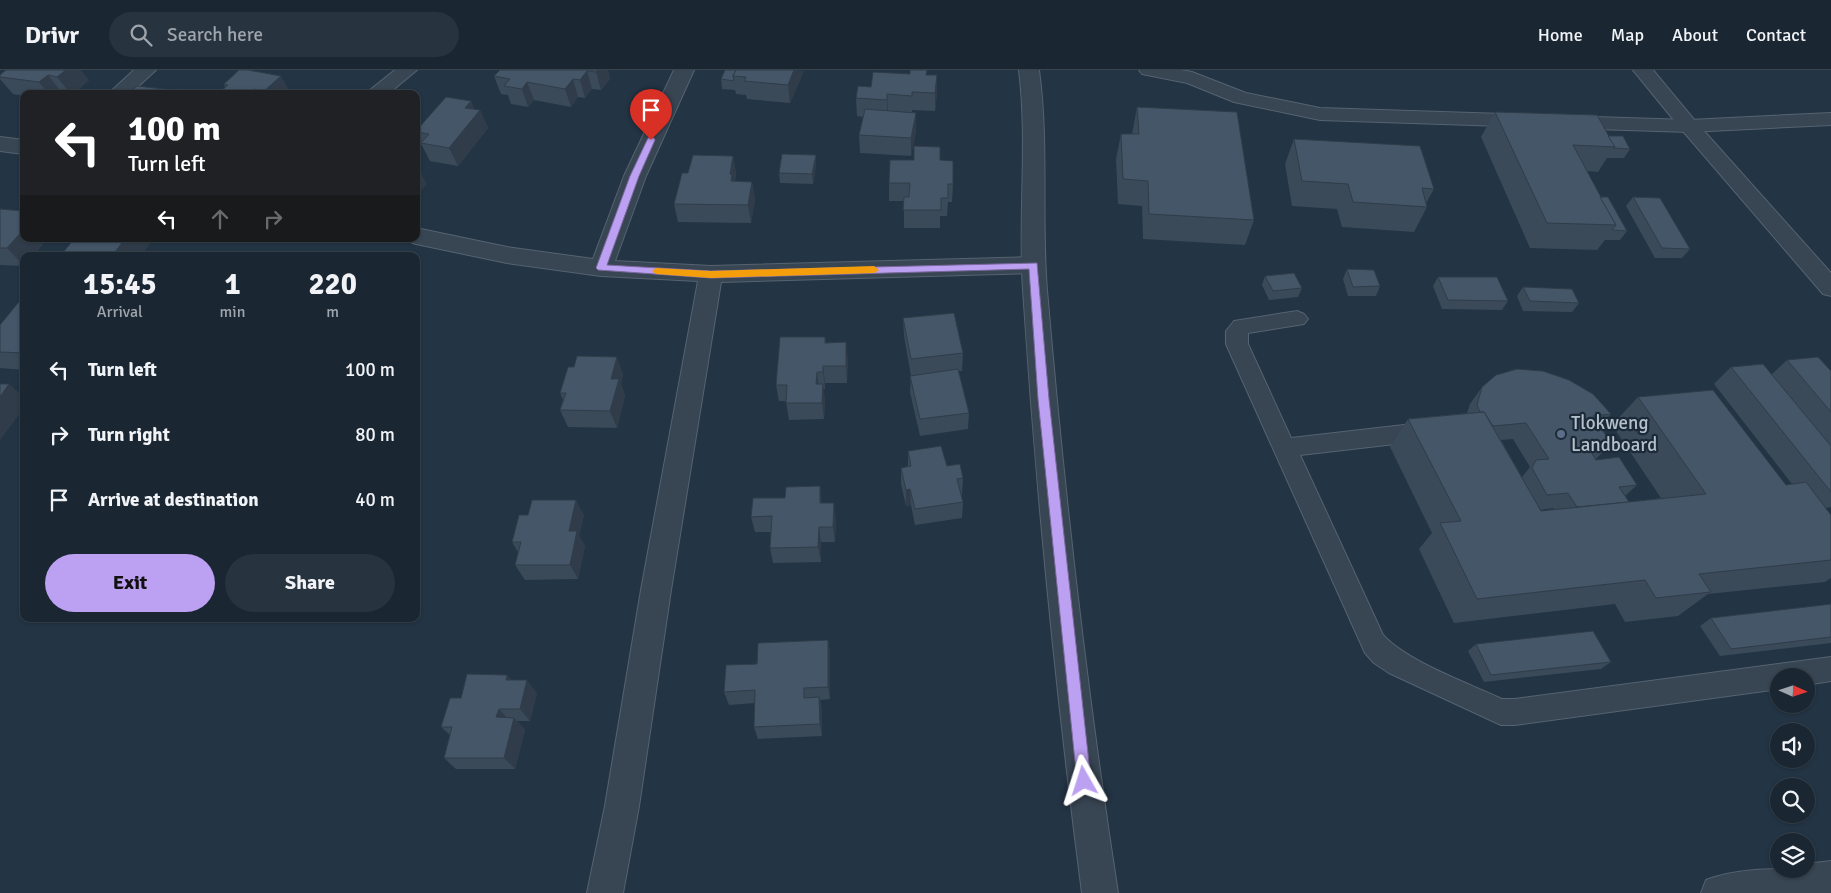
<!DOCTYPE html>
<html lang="en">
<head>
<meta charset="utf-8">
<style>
  body { margin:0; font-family:Signika,sans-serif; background:#27333f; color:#f1f3f6; height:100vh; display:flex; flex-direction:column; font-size:19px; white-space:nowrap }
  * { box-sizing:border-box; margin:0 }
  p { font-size:16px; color:#9fa5ac }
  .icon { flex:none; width:28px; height:28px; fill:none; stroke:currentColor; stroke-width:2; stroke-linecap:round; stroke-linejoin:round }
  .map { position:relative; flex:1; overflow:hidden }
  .panel { position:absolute; left:20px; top:182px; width:400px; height:370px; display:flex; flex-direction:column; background:#1a2733; border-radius:10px; box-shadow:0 1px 4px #0004,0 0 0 1px #38444e }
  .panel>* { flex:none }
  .hud { position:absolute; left:20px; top:20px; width:400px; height:152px; border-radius:10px; box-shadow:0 1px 4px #0004,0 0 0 1px #38444e; background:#202124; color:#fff; overflow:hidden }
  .needle { width:32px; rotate:93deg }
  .buttons { position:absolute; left:1770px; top:598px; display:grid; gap:10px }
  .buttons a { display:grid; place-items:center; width:45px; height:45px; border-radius:50%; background:#1a2733; box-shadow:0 1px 4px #0004,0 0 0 1px #38444e; font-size:25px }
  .pin { position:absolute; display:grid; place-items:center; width:42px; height:42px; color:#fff; margin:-51px -21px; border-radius:50% 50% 50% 0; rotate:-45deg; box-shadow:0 0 5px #0007 }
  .pin .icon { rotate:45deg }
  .me { position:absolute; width:55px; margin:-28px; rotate:354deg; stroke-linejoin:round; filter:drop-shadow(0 0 4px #0008) }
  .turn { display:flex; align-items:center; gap:18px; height:105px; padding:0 25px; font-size:22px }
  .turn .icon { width:65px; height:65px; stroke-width:2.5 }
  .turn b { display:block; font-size:35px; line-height:42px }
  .lanes { display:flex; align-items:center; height:48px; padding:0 25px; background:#0003; justify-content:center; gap:25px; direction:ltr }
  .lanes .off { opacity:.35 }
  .eta { display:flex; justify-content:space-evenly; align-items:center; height:85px; text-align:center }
  .eta b { font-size:30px; font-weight:700; line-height:35px }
  .button { display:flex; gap:10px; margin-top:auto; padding:10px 25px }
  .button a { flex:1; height:58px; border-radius:30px; background:#bca0f2; color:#111; font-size:20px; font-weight:700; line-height:58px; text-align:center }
  .button a+a { background:#27333f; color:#f1f3f6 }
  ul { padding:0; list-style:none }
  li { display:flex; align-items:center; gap:15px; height:65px; padding:0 25px }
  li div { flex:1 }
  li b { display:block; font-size:19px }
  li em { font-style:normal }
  header { display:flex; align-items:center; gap:30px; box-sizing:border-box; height:70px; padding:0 25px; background:#1a2733; border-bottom:1px solid #38444e }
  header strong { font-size:24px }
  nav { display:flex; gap:28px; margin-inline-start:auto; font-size:18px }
  .search { width:350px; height:45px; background:#27333f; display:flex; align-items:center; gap:12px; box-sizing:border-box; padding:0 18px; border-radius:28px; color:#9fa5ac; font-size:19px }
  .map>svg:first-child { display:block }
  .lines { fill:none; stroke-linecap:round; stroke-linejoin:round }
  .service-casing { stroke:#566370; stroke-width:2 }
  .minor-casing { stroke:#566370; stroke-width:2 }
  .tertiary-casing { stroke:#566370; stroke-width:2 }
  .service { fill:#384553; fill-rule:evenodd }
  .minor { fill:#384553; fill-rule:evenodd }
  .tertiary { fill:#384553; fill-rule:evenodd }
  .wall { fill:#3a4a59; fill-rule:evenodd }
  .shaded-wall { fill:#303c49 }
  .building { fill:#445668; stroke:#303c49 }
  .route { fill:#bca0f2; stroke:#7a689d }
  .slow { fill:#f59e0b }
  .service-dot { fill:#5c6f8a; stroke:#1c2a38; stroke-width:2 }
  .labels { text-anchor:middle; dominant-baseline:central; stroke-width:4.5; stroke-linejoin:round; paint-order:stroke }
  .poi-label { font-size:19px; fill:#b5c0cd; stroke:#1c2a38; text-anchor:start }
</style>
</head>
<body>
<header>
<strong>Drivr</strong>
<div class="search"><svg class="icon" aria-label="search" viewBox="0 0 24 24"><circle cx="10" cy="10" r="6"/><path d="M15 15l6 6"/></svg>Search here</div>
<nav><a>Home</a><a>Map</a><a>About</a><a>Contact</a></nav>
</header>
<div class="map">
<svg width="1831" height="823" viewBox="0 0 1831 823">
  <rect width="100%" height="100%" fill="#233444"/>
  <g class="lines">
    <defs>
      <path id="service" d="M1297,241L1304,244L1308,249L1304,254L1248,263V274L1291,368L1430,352L1438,355L1441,361L1438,367L1430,370L1300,385L1383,565C1408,592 1468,613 1502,629H1515L1831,587V611L1806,615V606H1779V619L1515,655H1501L1389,603L1374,593L1365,583L1226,274V261L1234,251Z"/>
      <g id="minor">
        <path d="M134,0H156L130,24H108Z"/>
        <path d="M395,0H417L388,24H365Z"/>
        <path d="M674,0H694L646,106L615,191L711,196L1033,187L1041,189L1045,195L1041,201L1033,203L721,212L671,520L639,736L623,823H587L605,736L641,520L698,211L601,206L507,193L416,174L408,171L406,169H416V158L507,177L593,189L624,106Z"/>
        <path d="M1139,0H1181L1192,2L1246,23L1320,38L1689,50L1831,43V55L1689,62L1320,50L1234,32L1187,13L1142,4Z"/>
        <path d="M0,67L24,70V84L0,81Z"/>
      </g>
      <g id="tertiary">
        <path d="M1019,0H1039C1049,73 1041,147 1047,220C1064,421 1087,623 1118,823H1082C1056,623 1036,421 1023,220C1018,147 1028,73 1019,0Z"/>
        <path d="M1633,0H1653L1696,52L1831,203V226L1823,224L1682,60Z"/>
        <path d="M1831,791V823H1701L1706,810C1738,798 1774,799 1806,799V794Z"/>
      </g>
    </defs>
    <use href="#service" class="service-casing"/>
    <use href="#minor" class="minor-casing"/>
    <use href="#tertiary" class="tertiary-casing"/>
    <use href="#service" class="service"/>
    <use href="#minor" class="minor"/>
    <use href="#tertiary" class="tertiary"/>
  </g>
  <g class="wall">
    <path d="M6,0L89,10L73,24H24V26L13,24L0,9V5Z"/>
    <path d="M500,0H608L610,9L601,20L592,19L585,28L578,27L571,37L534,30L528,37L511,34L508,25L501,24L494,6Z"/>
    <path d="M725,0L804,1L790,33L747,29L746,25L736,24L735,20L722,19L721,9Z"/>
    <path d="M927,5L937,23L935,41L912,40V42L916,43V61L911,86L860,83L859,65L863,47L857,46L856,28L871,17Z"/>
    <path d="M224,14L291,24H218L225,17Z"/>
    <path d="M471,31L474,39L480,40L488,58L458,96L430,91L416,64V61Z"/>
    <path d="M1137,37L1254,150L1245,175L1143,169L1142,136L1118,134L1116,89L1121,64H1132Z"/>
    <path d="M1495,42L1608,66L1630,79L1624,88H1607L1598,102L1587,101L1600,127L1627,161L1620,170H1605L1597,180L1530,178L1481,67Z"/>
    <path d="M1294,69L1434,119L1426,133L1427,137L1414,162L1342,157L1337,139L1292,136L1285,94Z"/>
    <path d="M816,85V95L813,114L780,113L779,103Z"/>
    <path d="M733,86L736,104L735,111L752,112L755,129L751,153L678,152L674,134L688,103Z"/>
    <path d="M940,90L953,114L952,132H948L947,146H940V158H904V131H889V113Z"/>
    <path d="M1633,127L1690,179L1682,188H1655L1626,136Z"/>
    <path d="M0,139L24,169H47L33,186H24V196L0,195Z"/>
    <path d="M1347,199L1380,216L1376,226H1348L1343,209Z"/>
    <path d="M1265,206L1302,218L1298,227L1269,230L1262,215Z"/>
    <path d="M1438,207L1508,231L1502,240L1442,239L1433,216Z"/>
    <path d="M1523,217L1579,233L1572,242L1523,241L1517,226Z"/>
    <path d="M24,228V300L0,298V255Z"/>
    <path d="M903,248L963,283L962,301H958L969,343L968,359L920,366L910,322L911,306L904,266Z"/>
    <path d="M825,267L826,273L848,290L847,313H825V319H823L825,331L824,349L789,350L786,331H779L776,315Z"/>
    <path d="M1787,290L1831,301V437L1825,438L1831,445V508L1825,512L1708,524L1678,546L1625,552L1615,534L1454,553L1419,479L1432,463L1390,377L1408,349L1467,343L1470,334L1482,317L1611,344L1600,356L1611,373L1596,389L1637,415L1625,426L1629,432L1661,428L1612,355L1638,327L1786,415L1792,414L1714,314L1731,297L1772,304ZM1513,369L1530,397L1522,407L1501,370ZM1553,438L1554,439L1541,441L1540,440Z"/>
    <path d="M623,304L621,314L625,326L617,358L568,357L560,340L563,330L560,323Z"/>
    <path d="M908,381L947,396L963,408L962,424L961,425L963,432L962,448L915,455L911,435L906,436L901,414V398L908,396Z"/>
    <path d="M822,433L836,449L835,472H821V492L773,493L770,478L771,462H755L751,447Z"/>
    <path d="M584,445L579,466L585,476L578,509L525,510L515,495L518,482L512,472Z"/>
    <path d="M1831,534V573L1720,586L1700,556L1711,548Z"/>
    <path d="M828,570L830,584V629L820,630L822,640V666L758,669L754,657L755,633L729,635L724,622L757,594Z"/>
    <path d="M1476,574L1611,592L1601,599L1484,612L1468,581Z"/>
    <path d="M507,605L511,610L537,623L530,651H517L525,660L515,699H456L444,688L450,665L441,657L461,628Z"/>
  </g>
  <g class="shaded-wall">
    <path d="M66,0H81L89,10L73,24H71L57,7Z"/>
    <path d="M598,0H608L610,9L601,20L596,2Z"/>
    <path d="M794,0L804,1L790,33L788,15Z"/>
    <path d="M587,1L592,19L585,28L580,10Z"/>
    <path d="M48,5L62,23V24H48L39,12Z"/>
    <path d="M937,5V23L935,41V23Z"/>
    <path d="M281,6L291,24H266L264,21Z"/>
    <path d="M573,9L578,27L571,37L565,19Z"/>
    <path d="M527,12L534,30L528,37L522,19Z"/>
    <path d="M254,19L257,24H249Z"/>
    <path d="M173,20L176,24H169Z"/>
    <path d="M887,24L888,42L887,48Z"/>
    <path d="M471,31L476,45L480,40L488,58L458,96L449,78L465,38Z"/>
    <path d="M916,43V61L911,86V68Z"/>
    <path d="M816,85V95L813,114L812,104Z"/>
    <path d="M733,86L736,104L734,116V129L730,104Z"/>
    <path d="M422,105L427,114L416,126V111Z"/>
    <path d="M752,112L755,129L751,153L748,135Z"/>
    <path d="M24,159V169H47L33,186H24V196L7,178Z"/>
    <path d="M125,169H150L152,171L141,186H112Z"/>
    <path d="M846,272L848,290L847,313L846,296Z"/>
    <path d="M617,287L623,304L621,314L625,326L617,358L610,341L611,309Z"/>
    <path d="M823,296L825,313V319L823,302Z"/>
    <path d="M817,302L819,319L816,314Z"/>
    <path d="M9,314L24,327V338L0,370V327Z"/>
    <path d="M823,314L825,331L824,349L822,333Z"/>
    <path d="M820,416L822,432V449L820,433Z"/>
    <path d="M910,419L911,435L906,436V420Z"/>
    <path d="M576,430L584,445L579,466L585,476L578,509L570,495L569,461Z"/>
    <path d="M834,433L836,449L835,472L833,457Z"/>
    <path d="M819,457L821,472V492L818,477Z"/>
    <path d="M828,570L830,584V629L828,617Z"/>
    <path d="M507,605L517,618L506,610Z"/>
    <path d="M527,610L537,623L530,651L520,639Z"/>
    <path d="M819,627L822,640V666L820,654Z"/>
    <path d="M499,639L510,651L496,647Z"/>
    <path d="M514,648L525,660L515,699L504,688Z"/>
  </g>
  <g class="building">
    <path d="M6,0H66L57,7L48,5L39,12L0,7V5Z"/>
    <path d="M239,0H248L281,6L264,21L254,19L249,24H218L228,15L224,14Z"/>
    <path d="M500,0H598L596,2L587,1L580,10L573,9L565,19L527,12L522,19L504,16L510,9L494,6Z"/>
    <path d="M725,0H736L733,6L734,11L721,9Z"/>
    <path d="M736,0H794L788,15L744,11L746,7L733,6Z"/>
    <path d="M910,0H927L926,5H937L935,23L912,22V26L887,24V30L856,28L858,16L871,17L873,2L910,4Z"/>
    <path d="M137,16L173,20L169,24H128Z"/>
    <path d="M178,19L203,22L202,24H174Z"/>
    <path d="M446,27L471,31L465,38L480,40L449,78L421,73L429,64L416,62V61Z"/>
    <path d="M1137,37L1237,42L1254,150L1149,144L1148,111L1123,109L1121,64H1139Z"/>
    <path d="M865,39L916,43L911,68L859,65Z"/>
    <path d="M1495,42L1597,45L1615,77L1573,75L1616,155L1547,153Z"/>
    <path d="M1608,66H1623L1630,79L1613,78L1615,77Z"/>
    <path d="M1294,69L1420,76L1434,119L1422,118L1427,137L1353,132L1348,114L1302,111Z"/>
    <path d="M914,76L940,77V90L953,91V114H948V128H941V140H903L904,127H909L910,113H889L890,90H914Z"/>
    <path d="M782,84L816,85L812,104L779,103Z"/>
    <path d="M693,85L733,86L730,104L732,105L731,111L752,112L748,135L674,134L682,103H688Z"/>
    <path d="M416,103L422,105L416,111Z"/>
    <path d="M1600,127H1608L1627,161L1612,160L1616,155Z"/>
    <path d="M1633,127L1660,128L1690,179L1662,178Z"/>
    <path d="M0,139L24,141V159L7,178H0Z"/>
    <path d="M74,169H125L112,186H60Z"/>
    <path d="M1347,199L1374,200L1380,216L1353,217Z"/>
    <path d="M1294,203L1302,218L1273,221L1265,206Z"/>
    <path d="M1438,207H1497L1508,231L1448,230Z"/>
    <path d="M1523,217L1572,219L1579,233L1530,231Z"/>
    <path d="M22,228H24V283L0,282V255Z"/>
    <path d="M954,243L963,283L911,289L903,248Z"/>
    <path d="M780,267H825V273L846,272V296H823V302H817L816,314H823L822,333H786L787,315H776Z"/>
    <path d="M577,286L617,287L611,309H619L610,341L560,340L566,323H560L568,297H574Z"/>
    <path d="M1818,287L1831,301V342L1787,290Z"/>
    <path d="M1763,294L1831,376V422L1731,297Z"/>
    <path d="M958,299L969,343L920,349L910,306Z"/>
    <path d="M1517,299L1543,301L1569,310L1593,324L1611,344L1593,346L1611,373L1587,376L1596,390L1619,387L1637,415L1619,417L1629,432L1577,437L1568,423L1547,425L1532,398L1536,390L1549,389L1526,353L1493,356L1484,342H1480L1477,335L1482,317L1496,305Z"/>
    <path d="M0,314H9L0,327Z"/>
    <path d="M1713,320L1786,415L1806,412L1831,445V490L1699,504L1711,522L1656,528L1645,510L1477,529L1440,453L1461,451L1408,349L1484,342L1541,441L1706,424L1638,327Z"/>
    <path d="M941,376L947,396L960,394L963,408L957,409L963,432L915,439L910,419L906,420L901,398L911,396L908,381Z"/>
    <path d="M820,416V433H834L833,457H819L818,477L770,478L772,446L751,447L753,428H785L786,417Z"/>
    <path d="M532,430H576L569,461H577L570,495H515L521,472H512L519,445H528Z"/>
    <path d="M1831,534V567L1731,579L1711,548Z"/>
    <path d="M1593,561L1611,592L1491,605L1476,574Z"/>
    <path d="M828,570V617L804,618V628L819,627L820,654L754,657L755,620L724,622L726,595L757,594L758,573Z"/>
    <path d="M467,604L507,605L506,610H527L520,639H499L496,647L514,648L504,688H444L452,657H441L450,628H461Z"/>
  </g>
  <path class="route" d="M648,68H654L655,70L639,106L607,195L711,201L1037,193L1049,329L1091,711L1088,716L1084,718L1079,716L1077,711L1038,329L1029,199L711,208L598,200L596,198L630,106Z"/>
  <path class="slow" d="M874,196L879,200L874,203L711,208L656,204L652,201L656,198L711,201Z"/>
  <circle class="service-dot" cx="1561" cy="364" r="5"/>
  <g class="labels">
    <g class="poi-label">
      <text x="1571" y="353">Tlokweng<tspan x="1571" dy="22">Landboard</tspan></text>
    </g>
  </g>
</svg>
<div class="buttons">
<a><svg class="needle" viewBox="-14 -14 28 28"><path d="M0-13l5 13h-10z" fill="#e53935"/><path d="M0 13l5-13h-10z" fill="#9fa5ac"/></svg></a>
<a><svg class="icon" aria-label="sound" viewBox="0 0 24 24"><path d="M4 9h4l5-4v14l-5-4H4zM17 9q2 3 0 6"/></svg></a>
<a><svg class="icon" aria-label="search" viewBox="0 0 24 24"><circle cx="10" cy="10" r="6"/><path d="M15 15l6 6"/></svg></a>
<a><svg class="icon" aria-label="layers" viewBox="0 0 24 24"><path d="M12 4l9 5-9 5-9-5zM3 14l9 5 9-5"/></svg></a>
</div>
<div class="pin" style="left:651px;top:70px;background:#d93025"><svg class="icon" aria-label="arrive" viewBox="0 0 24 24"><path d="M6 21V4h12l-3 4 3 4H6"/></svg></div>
<svg class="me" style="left:1084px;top:711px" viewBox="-20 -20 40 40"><path d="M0-17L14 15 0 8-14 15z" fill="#bca0f2" stroke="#fff" stroke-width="4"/></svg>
<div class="hud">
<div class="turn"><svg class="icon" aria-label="left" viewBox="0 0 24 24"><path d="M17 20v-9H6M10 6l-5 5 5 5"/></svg><div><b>100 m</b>Turn left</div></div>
<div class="lanes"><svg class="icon" aria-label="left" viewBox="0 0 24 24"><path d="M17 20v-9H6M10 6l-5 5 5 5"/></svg><svg class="icon off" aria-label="ahead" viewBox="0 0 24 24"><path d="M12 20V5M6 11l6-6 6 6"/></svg><svg class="icon off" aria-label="right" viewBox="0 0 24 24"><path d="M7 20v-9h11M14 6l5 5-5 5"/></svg></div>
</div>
<section class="panel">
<div class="eta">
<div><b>15:45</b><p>Arrival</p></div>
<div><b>1</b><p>min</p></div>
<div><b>220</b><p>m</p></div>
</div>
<ul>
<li><svg class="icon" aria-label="left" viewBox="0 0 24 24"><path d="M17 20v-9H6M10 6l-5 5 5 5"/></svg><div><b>Turn left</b></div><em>100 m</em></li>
<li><svg class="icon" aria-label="right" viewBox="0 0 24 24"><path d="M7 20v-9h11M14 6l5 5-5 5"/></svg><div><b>Turn right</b></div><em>80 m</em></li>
<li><svg class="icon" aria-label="arrive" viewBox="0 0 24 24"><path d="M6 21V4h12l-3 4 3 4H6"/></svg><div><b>Arrive at destination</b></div><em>40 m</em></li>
</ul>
<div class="button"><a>Exit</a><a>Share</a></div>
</section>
</div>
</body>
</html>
